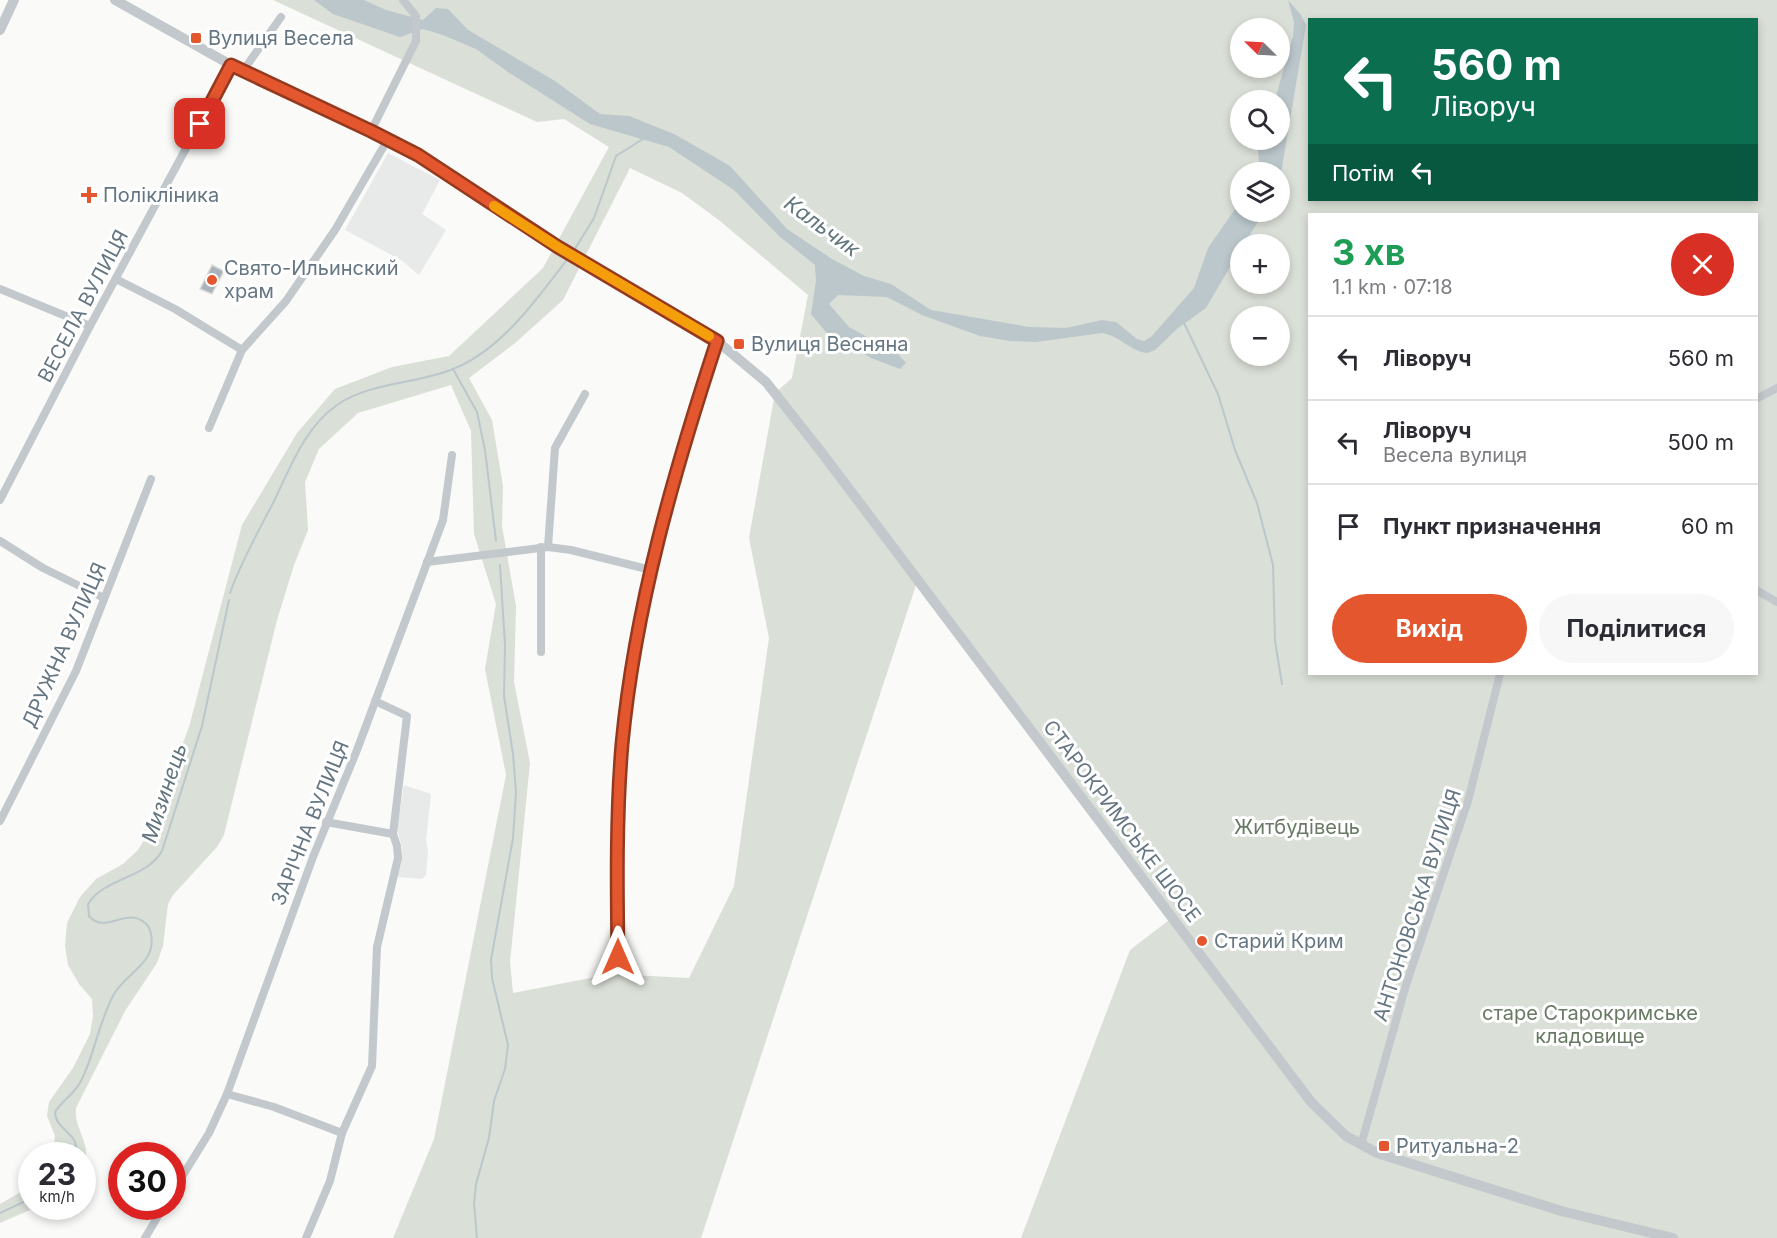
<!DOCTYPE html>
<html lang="uk">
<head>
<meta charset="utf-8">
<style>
  body { margin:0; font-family:Inter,sans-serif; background:#f7f7f7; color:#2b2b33; height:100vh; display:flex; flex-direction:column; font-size:22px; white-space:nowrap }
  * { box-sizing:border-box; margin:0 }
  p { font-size:20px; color:#7c7c81 }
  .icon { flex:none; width:33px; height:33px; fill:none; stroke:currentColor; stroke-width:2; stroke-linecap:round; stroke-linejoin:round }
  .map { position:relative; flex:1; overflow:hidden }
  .drawer { position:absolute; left:1308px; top:213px; width:450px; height:462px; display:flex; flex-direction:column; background:#fff; border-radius:0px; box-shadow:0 3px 9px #0003 }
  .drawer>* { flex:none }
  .top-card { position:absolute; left:1308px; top:18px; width:450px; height:183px; border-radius:0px; box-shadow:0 3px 9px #0003; background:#0b6e4f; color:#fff; overflow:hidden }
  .needle { width:39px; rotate:294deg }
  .tools { position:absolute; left:1230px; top:18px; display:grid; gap:12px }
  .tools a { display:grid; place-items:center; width:60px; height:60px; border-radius:50%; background:#fff; box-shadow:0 3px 9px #0003; font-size:30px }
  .speed { position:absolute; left:18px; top:1142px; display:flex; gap:12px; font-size:30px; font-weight:700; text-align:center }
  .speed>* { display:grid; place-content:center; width:78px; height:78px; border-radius:50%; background:#fff; box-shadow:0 3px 9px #0003; line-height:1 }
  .speed small { font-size:15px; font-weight:400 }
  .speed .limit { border:9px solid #d22; background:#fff; color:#111 }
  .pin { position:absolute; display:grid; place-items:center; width:51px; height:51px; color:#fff; margin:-26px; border-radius:12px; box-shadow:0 3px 9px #0006 }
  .me { position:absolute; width:66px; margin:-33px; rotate:0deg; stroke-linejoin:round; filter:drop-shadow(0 0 4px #0008) }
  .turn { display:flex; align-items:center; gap:21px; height:126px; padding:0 24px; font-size:27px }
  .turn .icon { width:78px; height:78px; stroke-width:2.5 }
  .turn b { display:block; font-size:42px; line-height:51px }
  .then { display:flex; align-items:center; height:57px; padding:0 24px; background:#0003; gap:12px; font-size:22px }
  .round { display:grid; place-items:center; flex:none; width:63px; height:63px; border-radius:32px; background:#f7f7f7 }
  .summary { display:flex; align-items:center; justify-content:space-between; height:102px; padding:0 24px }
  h1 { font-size:36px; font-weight:700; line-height:45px; color:#1e9e55 }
  .cta { display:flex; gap:12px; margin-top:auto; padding:12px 24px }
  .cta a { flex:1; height:69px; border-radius:36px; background:#e4572e; color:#fff; font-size:24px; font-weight:700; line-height:69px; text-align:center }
  .cta a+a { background:#f7f7f7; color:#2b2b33 }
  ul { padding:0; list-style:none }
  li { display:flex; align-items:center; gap:18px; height:84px; padding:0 24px; border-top:2px solid #e1e1e2 }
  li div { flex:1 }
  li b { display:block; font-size:22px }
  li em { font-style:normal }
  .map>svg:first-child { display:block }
  .built { fill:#e8e9e9 }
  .green { fill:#dadfd7; fill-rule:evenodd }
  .water { fill:#bbc7cb }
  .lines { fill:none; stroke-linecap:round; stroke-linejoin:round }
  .stream { stroke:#bbc7cb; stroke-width:2 }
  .building { fill:#aab3b9; stroke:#dcdcda; stroke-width:1.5 }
  .minor { stroke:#c3c8cc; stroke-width:8 }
  .tertiary { stroke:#c3c8cc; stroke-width:10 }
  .route-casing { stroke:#94391e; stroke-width:15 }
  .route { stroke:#e4572e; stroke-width:10 }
  .slow { stroke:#f59e0b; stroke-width:10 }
  .poi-dot { fill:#e4572e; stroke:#fff; stroke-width:2 }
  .labels { text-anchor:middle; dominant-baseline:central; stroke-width:6; stroke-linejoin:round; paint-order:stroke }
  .poi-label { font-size:20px; fill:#657683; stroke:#fff; text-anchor:start }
  .street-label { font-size:20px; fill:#657683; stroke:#fff }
  .park-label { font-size:20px; fill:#687a64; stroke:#fff }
  .water-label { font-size:21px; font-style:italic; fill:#60757c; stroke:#fff }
</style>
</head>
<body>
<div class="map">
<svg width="1777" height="1238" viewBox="0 0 1777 1238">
  <rect width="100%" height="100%" fill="#fafaf8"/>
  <g class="built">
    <path d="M388,153L440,180L422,214L446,230L419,275L401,260L345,230Z"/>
    <path d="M404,785L431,794L426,840L428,851L426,875L422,879L397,877L402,848L397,829Z"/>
  </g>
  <g class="green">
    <path d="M273,0H1777V1238H1021L1130,950L1173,917L917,582L701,1238H393L434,1139L506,775L485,669L496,604L474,534L471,431L451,385L358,413L319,449L305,482L308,530L294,565L277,620L224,835L217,847L173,895L168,904L163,946L157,963L125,1011L76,1108C73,1129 94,1145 83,1167L82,1155H53L55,1136L47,1116L49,1102L73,1068L90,1034L93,1016L92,999L79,984L68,965L65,946L67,923L80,897L96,879L123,864L138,850L150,830L189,727L242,525L297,433L335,389L392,367L449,356L543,268L609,147L564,119L537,122ZM1310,20H1756V200H1310ZM1240,28H1280V68H1240ZM1240,100H1280V140H1240ZM630,168L682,193L720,221L808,295L792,378L775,393L749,538L769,638L734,886L689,978L611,974L513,993L510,962L530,763L514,682L516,606L502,526L503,486L492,420L469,378L514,344L563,300ZM1240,172H1280V212H1240ZM1310,214H1756V674H1310ZM1240,244H1280V284H1240ZM1240,316H1280V356H1240Z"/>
    <path d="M31,1186L32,1206H39L0,1223V1204Z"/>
  </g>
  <g class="water">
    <path d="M314,0H364L386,10L423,20L436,8L448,9L468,30L555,81L600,114L629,116L674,134L711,155L730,166L787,229L832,259L864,276L891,284L931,310L1029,327L1066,328L1102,320L1116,322L1137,339L1144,341L1151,337L1194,288L1208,248L1240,202V212H1264L1244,244H1240V250L1206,308L1178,328L1155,350L1147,353C1130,351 1120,336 1102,333L1036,342L1010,341L980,336L955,327L922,315L887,297L838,295L829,304L849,327L898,354L906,363L900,369L871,358L826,332L811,314L816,281L815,265L779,236L734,190L669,147L590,124L508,72L476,49L443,35L423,29L400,37L333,14Z"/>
    <path d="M1288,0L1301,15L1306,25L1280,179V172H1260L1258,151L1260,140H1280V100H1275L1293,36L1294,22Z"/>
  </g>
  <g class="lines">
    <g class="stream">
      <path d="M573,252L594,218L616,156L646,137"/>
      <path d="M1184,323L1218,394L1235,450L1257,503L1273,565L1275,641L1282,684"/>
      <path d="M453,369L477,412L485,450L496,541"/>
      <path d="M230,593C241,562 258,532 273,503C290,469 304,428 337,405C369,382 418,384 453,369C502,350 539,296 569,257"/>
      <path d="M75,1155C82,1133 55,1131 55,1112C62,1100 75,1094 81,1081C95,1053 99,1021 114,994C126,973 157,963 151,934C150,929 148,925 144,922C126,907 105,935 89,916L88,904C105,877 146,879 162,851L202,726L229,600"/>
      <path d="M0,1213L32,1198"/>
      <path d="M477,1238L474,1203L476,1184L489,1138L494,1101L505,1069L508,1045L492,978L491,960L513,838L516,792L513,754L504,696L505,645L500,565"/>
    </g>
  </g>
  <path class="building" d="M212,265L224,271L212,294L200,289Z"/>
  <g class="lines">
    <g class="minor">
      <path d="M243,71L281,17"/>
      <path d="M371,131L416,41V16L403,0"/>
      <path d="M116,279L175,309L242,350"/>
      <path d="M0,289L90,326"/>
      <path d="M1756,399L1777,388"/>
      <path d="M209,428L242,350L286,301L335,230L388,139"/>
      <path d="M0,500L90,326L231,65"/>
      <path d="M0,541L43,568L104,598"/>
      <path d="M541,547V652"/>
      <path d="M548,547L555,448L585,394"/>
      <path d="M427,562L548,547L571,550L651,570"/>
      <path d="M1756,590L1777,602"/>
      <path d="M0,821L76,671L151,479"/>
      <path d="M326,822L393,834"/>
      <path d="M617,957C617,886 615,815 622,744C636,606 674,472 717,341"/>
      <path d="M227,1094L274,1107L342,1133"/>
      <path d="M1361,1145L1406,985L1468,801L1500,674"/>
      <path d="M172,1193L209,1133L227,1094L313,857L357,750L443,520L452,455"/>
      <path d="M145,1238L164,1206"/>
      <path d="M306,1238L330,1181L342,1133L372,1066L377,947L398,858L397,846L393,834L407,716L375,701"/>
    </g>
    <g class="tertiary">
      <path d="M115,0L231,65L371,131L418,155L558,247L717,341L766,382L822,453L1311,1102L1346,1136L1377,1153L1561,1211L1673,1238"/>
      <path d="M0,30L14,0"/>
    </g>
  </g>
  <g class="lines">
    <defs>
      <path id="route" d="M200,124L231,65L371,131L418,155L558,247L717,341C674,472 635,606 622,744C616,815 617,886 618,957"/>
    </defs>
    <use href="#route" class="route-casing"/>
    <use href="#route" class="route"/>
    <path class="slow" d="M494,206L558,247L709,336"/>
  </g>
  <g class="poi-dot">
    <rect x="190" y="32" width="12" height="12" rx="3"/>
    <path d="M86 186h6v6h6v6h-6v6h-6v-6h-6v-6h6z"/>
    <circle cx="212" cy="280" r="6"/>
    <rect x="733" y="338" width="12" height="12" rx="3"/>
    <circle cx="1202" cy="941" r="6"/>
    <rect x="1378" y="1140" width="12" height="12" rx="3"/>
  </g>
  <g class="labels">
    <g class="poi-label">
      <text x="208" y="38">Вулиця Весела</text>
      <text x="103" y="195">Полікліника</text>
      <text x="224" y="268">Свято-Ильинский<tspan x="224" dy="23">храм</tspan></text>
      <text x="751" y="344">Вулиця Весняна</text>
      <text x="1214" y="941">Старий Крим</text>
      <text x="1396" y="1146">Ритуальна-2</text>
    </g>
    <g class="street-label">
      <text transform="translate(83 306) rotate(-62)">ВЕСЕЛА ВУЛИЦЯ</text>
      <text transform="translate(64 645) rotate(-66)">ДРУЖНА ВУЛИЦЯ</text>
      <text transform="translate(1122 821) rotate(53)">СТАРОКРИМСЬКЕ ШОСЕ</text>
      <text transform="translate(310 823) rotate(-68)">ЗАРІЧНА ВУЛИЦЯ</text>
      <text transform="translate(1417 905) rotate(-72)">АНТОНОВСЬКА ВУЛИЦЯ</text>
    </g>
    <g class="park-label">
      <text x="1297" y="827">Житбудівець</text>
      <text x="1590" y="1013">старе Старокримське<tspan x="1590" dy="23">кладовище</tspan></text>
    </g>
    <g class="water-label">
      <text transform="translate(822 226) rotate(36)">Кальчик</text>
      <text transform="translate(164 793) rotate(-72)">Мизинець</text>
    </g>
  </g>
</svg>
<div class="tools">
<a><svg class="needle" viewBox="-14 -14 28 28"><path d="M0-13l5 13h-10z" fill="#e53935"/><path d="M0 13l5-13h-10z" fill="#7c7c81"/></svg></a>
<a><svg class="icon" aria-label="search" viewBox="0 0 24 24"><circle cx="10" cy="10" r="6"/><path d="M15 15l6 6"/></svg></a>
<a><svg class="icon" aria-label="layers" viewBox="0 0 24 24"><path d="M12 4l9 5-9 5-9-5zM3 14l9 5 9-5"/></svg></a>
<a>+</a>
<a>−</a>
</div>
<div class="speed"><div>23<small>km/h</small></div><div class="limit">30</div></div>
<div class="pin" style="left:200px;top:124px;background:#d93025"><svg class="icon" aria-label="arrive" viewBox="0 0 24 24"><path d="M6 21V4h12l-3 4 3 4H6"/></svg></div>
<svg class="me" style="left:618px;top:957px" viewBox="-20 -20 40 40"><path d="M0-17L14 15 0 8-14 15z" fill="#e4572e" stroke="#fff" stroke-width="4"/></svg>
<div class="top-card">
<div class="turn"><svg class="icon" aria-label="left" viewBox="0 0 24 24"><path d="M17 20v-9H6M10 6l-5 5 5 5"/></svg><div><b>560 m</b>Ліворуч</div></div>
<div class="then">Потім<svg class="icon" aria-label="left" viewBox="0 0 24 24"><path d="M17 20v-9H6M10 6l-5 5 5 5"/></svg></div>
</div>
<section class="drawer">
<div class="summary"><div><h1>3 хв</h1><p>1.1 km · 07:18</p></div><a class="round" style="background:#d93025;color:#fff"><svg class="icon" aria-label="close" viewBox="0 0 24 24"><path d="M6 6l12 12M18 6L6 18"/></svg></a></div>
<ul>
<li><svg class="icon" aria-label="left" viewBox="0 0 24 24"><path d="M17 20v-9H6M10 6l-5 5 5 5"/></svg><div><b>Ліворуч</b></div><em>560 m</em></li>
<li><svg class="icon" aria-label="left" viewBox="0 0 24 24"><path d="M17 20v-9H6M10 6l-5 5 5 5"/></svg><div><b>Ліворуч</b><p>Весела вулиця</p></div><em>500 m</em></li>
<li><svg class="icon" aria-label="arrive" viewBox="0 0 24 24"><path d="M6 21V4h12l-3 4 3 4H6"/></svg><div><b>Пункт призначення</b></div><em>60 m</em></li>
</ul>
<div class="cta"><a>Вихід</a><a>Поділитися</a></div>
</section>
</div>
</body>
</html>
